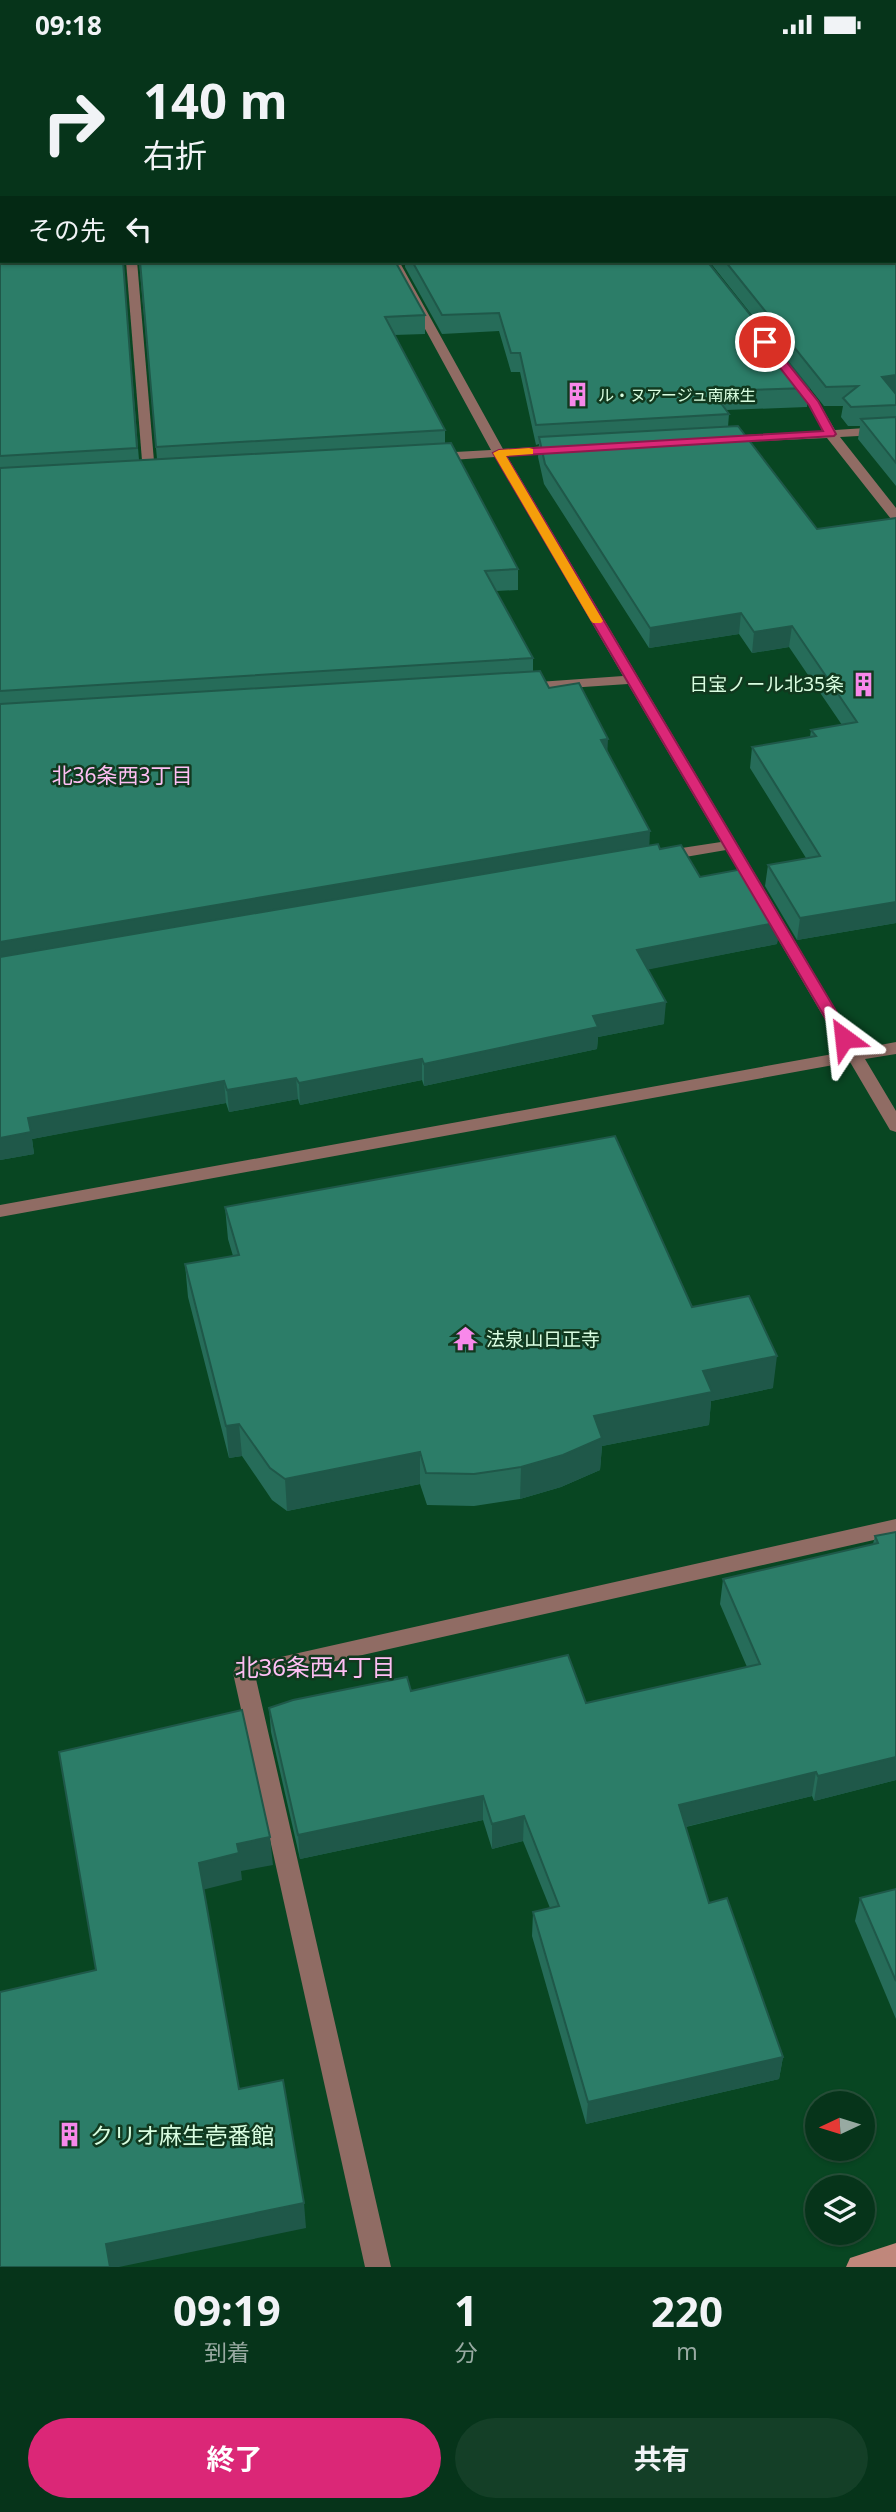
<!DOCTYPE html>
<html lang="ja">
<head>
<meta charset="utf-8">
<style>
  body { margin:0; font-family:"Noto Sans","Noto Sans JP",sans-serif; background:#143f27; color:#f1f3f6; height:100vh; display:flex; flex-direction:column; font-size:26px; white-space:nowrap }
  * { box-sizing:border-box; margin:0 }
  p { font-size:23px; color:#98aaa2 }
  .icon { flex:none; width:38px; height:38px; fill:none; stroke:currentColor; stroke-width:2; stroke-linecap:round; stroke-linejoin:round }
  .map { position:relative; height:2218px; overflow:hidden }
  .details { display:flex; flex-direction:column; background:#06341a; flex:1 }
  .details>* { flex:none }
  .top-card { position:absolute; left:0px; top:0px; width:896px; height:214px; box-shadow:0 2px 5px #0004,0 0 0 2px #274f39; background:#06341a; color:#f1f3f6; overflow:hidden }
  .needle { width:46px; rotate:266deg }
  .tools { position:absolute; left:805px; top:2042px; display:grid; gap:14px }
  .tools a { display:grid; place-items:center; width:70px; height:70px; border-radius:50%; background:#06341a; box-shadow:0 2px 5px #0004,0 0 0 2px #274f39; font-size:35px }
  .pin { position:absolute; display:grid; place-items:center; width:60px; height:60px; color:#fff; margin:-30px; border:4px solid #fff; border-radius:50%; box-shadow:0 2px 7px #0007 }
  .me { position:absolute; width:77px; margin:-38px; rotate:330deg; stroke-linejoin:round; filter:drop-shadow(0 0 5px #0008) }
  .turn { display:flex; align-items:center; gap:24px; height:147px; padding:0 28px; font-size:32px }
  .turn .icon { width:91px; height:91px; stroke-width:2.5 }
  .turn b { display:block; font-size:49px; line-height:60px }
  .then { display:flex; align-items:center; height:66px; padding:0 28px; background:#0003; gap:14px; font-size:26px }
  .eta { display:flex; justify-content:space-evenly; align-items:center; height:119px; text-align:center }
  .eta b { font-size:42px; font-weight:700; line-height:49px }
  .primary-button { display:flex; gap:14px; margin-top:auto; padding:14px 28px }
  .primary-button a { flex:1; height:80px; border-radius:42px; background:#db2777; color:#fff; font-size:28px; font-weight:700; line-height:80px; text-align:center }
  .primary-button a+a { background:#143f27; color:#f1f3f6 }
  .status { display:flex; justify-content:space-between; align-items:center; height:49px; padding:0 35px; background:#06341a; direction:ltr }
  .status svg { height:19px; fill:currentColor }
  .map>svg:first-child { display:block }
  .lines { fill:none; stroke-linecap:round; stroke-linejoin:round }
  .stream { fill:#0f2326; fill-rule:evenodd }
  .street { fill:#906c64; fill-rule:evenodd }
  .secondary { fill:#c0877b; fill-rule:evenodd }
  .highway { fill:#fab3a5; fill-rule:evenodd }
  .wall { fill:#266c59 }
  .shaded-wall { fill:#1f5849 }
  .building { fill:#2c7d68; stroke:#1f5849; stroke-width:2 }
  .route { fill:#db2777; stroke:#8e194d; stroke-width:2 }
  .slow { fill:#f59e0b }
  .labels { text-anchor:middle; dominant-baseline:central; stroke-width:5; stroke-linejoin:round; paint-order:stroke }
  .far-poi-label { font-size:16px; fill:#d9fee1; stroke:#11391f; text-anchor:start }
  .poi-label { font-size:19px; fill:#d9fee1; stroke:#11391f; text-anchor:end }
  .neighbourhood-label { font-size:21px; fill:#febff4; stroke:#11391f }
  .near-poi-label { font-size:23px; fill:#d9fee1; stroke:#11391f; text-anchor:start }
  .near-neighbourhood-label { font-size:24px; fill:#febff4; stroke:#11391f }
</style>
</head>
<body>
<div class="status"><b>09:18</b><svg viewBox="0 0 49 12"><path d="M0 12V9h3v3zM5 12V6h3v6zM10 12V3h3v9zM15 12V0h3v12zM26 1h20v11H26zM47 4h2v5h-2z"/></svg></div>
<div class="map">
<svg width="896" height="2218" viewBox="0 0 896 2218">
  <rect width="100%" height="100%" fill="#084622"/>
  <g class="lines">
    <g class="stream">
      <rect x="894" y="34" width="2" height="6"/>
      <rect x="0" y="84" width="2" height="6"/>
    </g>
    <g class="street">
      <path d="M293,0H303L304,2H294Z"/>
      <path d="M126,212H137L155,424L149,428L143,424Z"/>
      <path d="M388,212H399L503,400L563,396L569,400L563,404L507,407L859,1000L896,993V1005L865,1010L896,1062V1083L890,1081L850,1013L0,1168V1156L844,1003L726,801L662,812L654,807L662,802L721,793L628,635L524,642L517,638L524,634L623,627L495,408L437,412L431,408L437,404L491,401Z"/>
      <path d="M790,327H798L820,355L835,381L896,377V385L840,388L896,459V471L891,470L827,389L719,394V388L723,387L823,382L809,356L788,330Z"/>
      <path d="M896,1470V1486L256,1630L391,2218H365L233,1624L236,1618Z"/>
    </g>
    <path class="secondary" d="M896,2194V2218H846L850,2209Z"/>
    <g class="highway">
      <rect x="894" y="15" width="2" height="6"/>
      <rect x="894" y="55" width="2" height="8"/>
      <rect x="0" y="63" width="2" height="8"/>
      <rect x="0" y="105" width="2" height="8"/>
    </g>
  </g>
  <g class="wall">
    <path d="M0,0H126L88,2H2V6H0Z"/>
    <path d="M327,0H631V1L624,2H327Z"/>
    <rect x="636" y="0" width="83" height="2"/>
    <path d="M894,63H896V104L894,102Z"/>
    <path d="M0,128L123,212L139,411L157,410L139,212L425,266V285L394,286L445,381V394L518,520V541L496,542L533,609V623L549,639L608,703L649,797L660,800L700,828L780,873L777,895L648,920L664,975L598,988L597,1000L424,1037L422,1031L300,1056L298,1050L229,1063L226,1054L141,1069L32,1090L34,1105L0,1111Z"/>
    <path d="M896,200V437L858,390L860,377H848L841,368L843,357H824L709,212H894Z"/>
    <path d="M405,212H412L809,339L807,358L726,361L729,365L728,378L817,480L896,469V874L797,891L765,837L768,816L806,809L750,719L752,698L810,688L811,681L842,676L789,598L752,604L739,585L649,599L544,435L538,408L539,395L536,396L520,323H511L499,282L442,285L405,218Z"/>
    <path d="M225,1158L692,1258L773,1339L711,1352L709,1376L602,1397L600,1421L561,1438L520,1450L474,1457L427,1456L420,1435L287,1462L272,1451L242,1407L229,1409L188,1248L185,1215L233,1207L228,1190Z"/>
    <path d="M896,1483V1731L814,1752L812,1747L686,1778L709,1854L783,2008L779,2030L586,2075L532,1887L533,1863L550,1859L523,1792L492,1800L483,1771L300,1810L271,1683L269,1659L411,1642L586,1654L747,1618L720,1555L723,1530L873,1495L875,1487Z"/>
    <path d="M896,1840V1970L855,1872L860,1849Z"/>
  </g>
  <g class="shaded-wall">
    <path d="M426,0H631V1L624,2H405Z"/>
    <path d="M896,326V345L882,328Z"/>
    <path d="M741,564L739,585L649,599L650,579Z"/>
    <path d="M792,577L789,598L752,604L754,583Z"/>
    <path d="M608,690L607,711L601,691Z"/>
    <path d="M650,782L649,803L0,915V893Z"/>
    <path d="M896,853V874L797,891L800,869Z"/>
    <path d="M780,873L777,895L636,923L637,901Z"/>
    <path d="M666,953L664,975L598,988L597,1000L424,1037V1015L593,967Z"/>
    <path d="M422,1010V1031L300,1056L299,1034Z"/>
    <path d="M296,1029L298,1050L229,1063L227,1041Z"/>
    <path d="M224,1032L226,1054L32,1090L34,1105L0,1111V1089L28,1069Z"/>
    <path d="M777,1307L773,1339L711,1352L709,1376L602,1397L600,1421L561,1438L520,1450L521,1418L594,1367L703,1322Z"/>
    <path d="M239,1375L242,1407L229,1409L226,1377Z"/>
    <path d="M420,1403V1435L287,1462L285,1430Z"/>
    <path d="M896,1708V1731L814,1752L818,1727Z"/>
    <path d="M816,1723L812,1747L676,1780L679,1756Z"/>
    <path d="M483,1747V1771L300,1810L298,1786Z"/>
    <path d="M524,1767L523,1792L492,1800V1775Z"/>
    <path d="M270,1788L273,1816L241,1822L242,1831L202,1841L199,1814L237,1795Z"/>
    <path d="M783,2008L779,2030L586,2075L588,2053Z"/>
    <path d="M304,2154L306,2179L119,2218H110L106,2195Z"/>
  </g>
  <g class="building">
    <path d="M336,0H426L405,2H337Z"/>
    <path d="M894,63H896V84L894,82Z"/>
    <path d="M0,128H2V212H123L137,399L0,407Z"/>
    <path d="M894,200H896V326L882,328L896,345V356L851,358L843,349L858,337L826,338L725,212H894Z"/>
    <path d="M140,212H395L425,266L385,268L445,381L156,398Z"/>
    <path d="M412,212H707L809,339L712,342L729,365L536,376L520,304H511L499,264L442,266Z"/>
    <path d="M896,368V414L861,370Z"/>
    <path d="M738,377L817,480L896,469V853L800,869L768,816L820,807L752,698L816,687L811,681L857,673L792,577L754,583L741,564L650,579L545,415L539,388Z"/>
    <path d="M451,394L518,520L485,522L533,609L0,642V419Z"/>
    <path d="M540,622L549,639L579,634L608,690L601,691L650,782L0,893V655Z"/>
    <path d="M658,795L660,800L681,796L700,828L748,819L780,873L637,901L666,953L593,967L598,978L424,1015L422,1010L299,1034L296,1029L227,1041L224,1032L28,1069L31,1083L0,1089V908Z"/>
    <path d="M615,1087L692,1258L749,1247L777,1307L703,1322L712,1343L594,1367L602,1389L563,1406L521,1418L474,1425L426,1424L420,1403L285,1430L270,1419L239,1375L226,1377L185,1215L239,1206L225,1158Z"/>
    <path d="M896,1483V1708L818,1727L816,1723L679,1756L709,1854L727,1849L783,2008L588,2053L533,1863L559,1857L524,1767L492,1775L483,1747L298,1786L269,1659L293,1651L407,1628L411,1642L568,1606L586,1654L760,1615L723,1530L878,1494L875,1487Z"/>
    <path d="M242,1661L270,1788L237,1795L239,1804L199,1814L239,2040L283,2031L304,2154L106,2195L110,2218H0V1943L96,1921L59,1703Z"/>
    <path d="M896,1840V1932L860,1849Z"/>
  </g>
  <path class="route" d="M765,290L769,291L818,352L836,385L834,387L506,407L852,989L844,994L837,989L493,404L499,401L823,382L809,356L760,293Z"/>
  <path class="slow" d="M529,399L533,400V405L506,407L603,572L601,574H593L591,572L493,404L499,401Z"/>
  <defs>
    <symbol id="building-bare" viewBox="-9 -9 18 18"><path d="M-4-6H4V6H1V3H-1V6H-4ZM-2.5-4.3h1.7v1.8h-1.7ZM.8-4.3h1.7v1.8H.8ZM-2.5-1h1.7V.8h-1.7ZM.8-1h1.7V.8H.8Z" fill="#f888ea" stroke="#11391f" stroke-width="2.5" paint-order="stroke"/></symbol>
    <symbol id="temple-bare" viewBox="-9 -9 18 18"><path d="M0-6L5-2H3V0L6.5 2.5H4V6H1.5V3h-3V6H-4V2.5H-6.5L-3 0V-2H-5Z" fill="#f888ea" stroke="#11391f" stroke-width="2.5" paint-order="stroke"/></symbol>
  </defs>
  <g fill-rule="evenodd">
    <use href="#building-bare" x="560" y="328" width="35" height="35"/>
    <use href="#building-bare" x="846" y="618" width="35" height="35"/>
    <use href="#temple-bare" x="448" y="1272" width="35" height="35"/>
    <use href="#building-bare" x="52" y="2068" width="35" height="35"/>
  </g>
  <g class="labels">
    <g class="far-poi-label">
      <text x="598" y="346">ル・ヌアージュ南麻生</text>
    </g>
    <g class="poi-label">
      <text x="844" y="635">日宝ノール北35条</text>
      <text x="486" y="1290" text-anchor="start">法泉山日正寺</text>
    </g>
    <g class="neighbourhood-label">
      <text x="122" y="726">北36条西3丁目</text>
    </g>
    <g class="near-poi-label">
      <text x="90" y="2086">クリオ麻生壱番館</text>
    </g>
    <g class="near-neighbourhood-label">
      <text x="315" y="1617">北36条西4丁目</text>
    </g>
  </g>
</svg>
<div class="tools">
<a><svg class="needle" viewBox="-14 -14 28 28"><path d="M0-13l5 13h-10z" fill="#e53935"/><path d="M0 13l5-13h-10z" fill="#98aaa2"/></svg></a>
<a><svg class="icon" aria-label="layers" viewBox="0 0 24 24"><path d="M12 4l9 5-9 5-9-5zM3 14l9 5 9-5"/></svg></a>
</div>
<div class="pin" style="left:765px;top:293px;background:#d93025"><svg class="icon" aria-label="arrive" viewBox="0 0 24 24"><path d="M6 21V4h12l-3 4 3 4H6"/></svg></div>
<svg class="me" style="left:844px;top:989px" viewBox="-20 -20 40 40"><path d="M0-17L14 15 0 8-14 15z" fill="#db2777" stroke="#fff" stroke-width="4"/></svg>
<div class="top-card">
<div class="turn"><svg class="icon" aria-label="right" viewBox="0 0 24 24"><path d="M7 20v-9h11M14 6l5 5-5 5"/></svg><div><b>140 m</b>右折</div></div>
<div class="then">その先<svg class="icon" aria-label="left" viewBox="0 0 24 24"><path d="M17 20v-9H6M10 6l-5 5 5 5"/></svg></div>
</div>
</div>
<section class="details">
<div class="eta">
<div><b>09:19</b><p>到着</p></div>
<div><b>1</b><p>分</p></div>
<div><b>220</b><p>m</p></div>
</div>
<div class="primary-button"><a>終了</a><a>共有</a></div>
</section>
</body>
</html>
